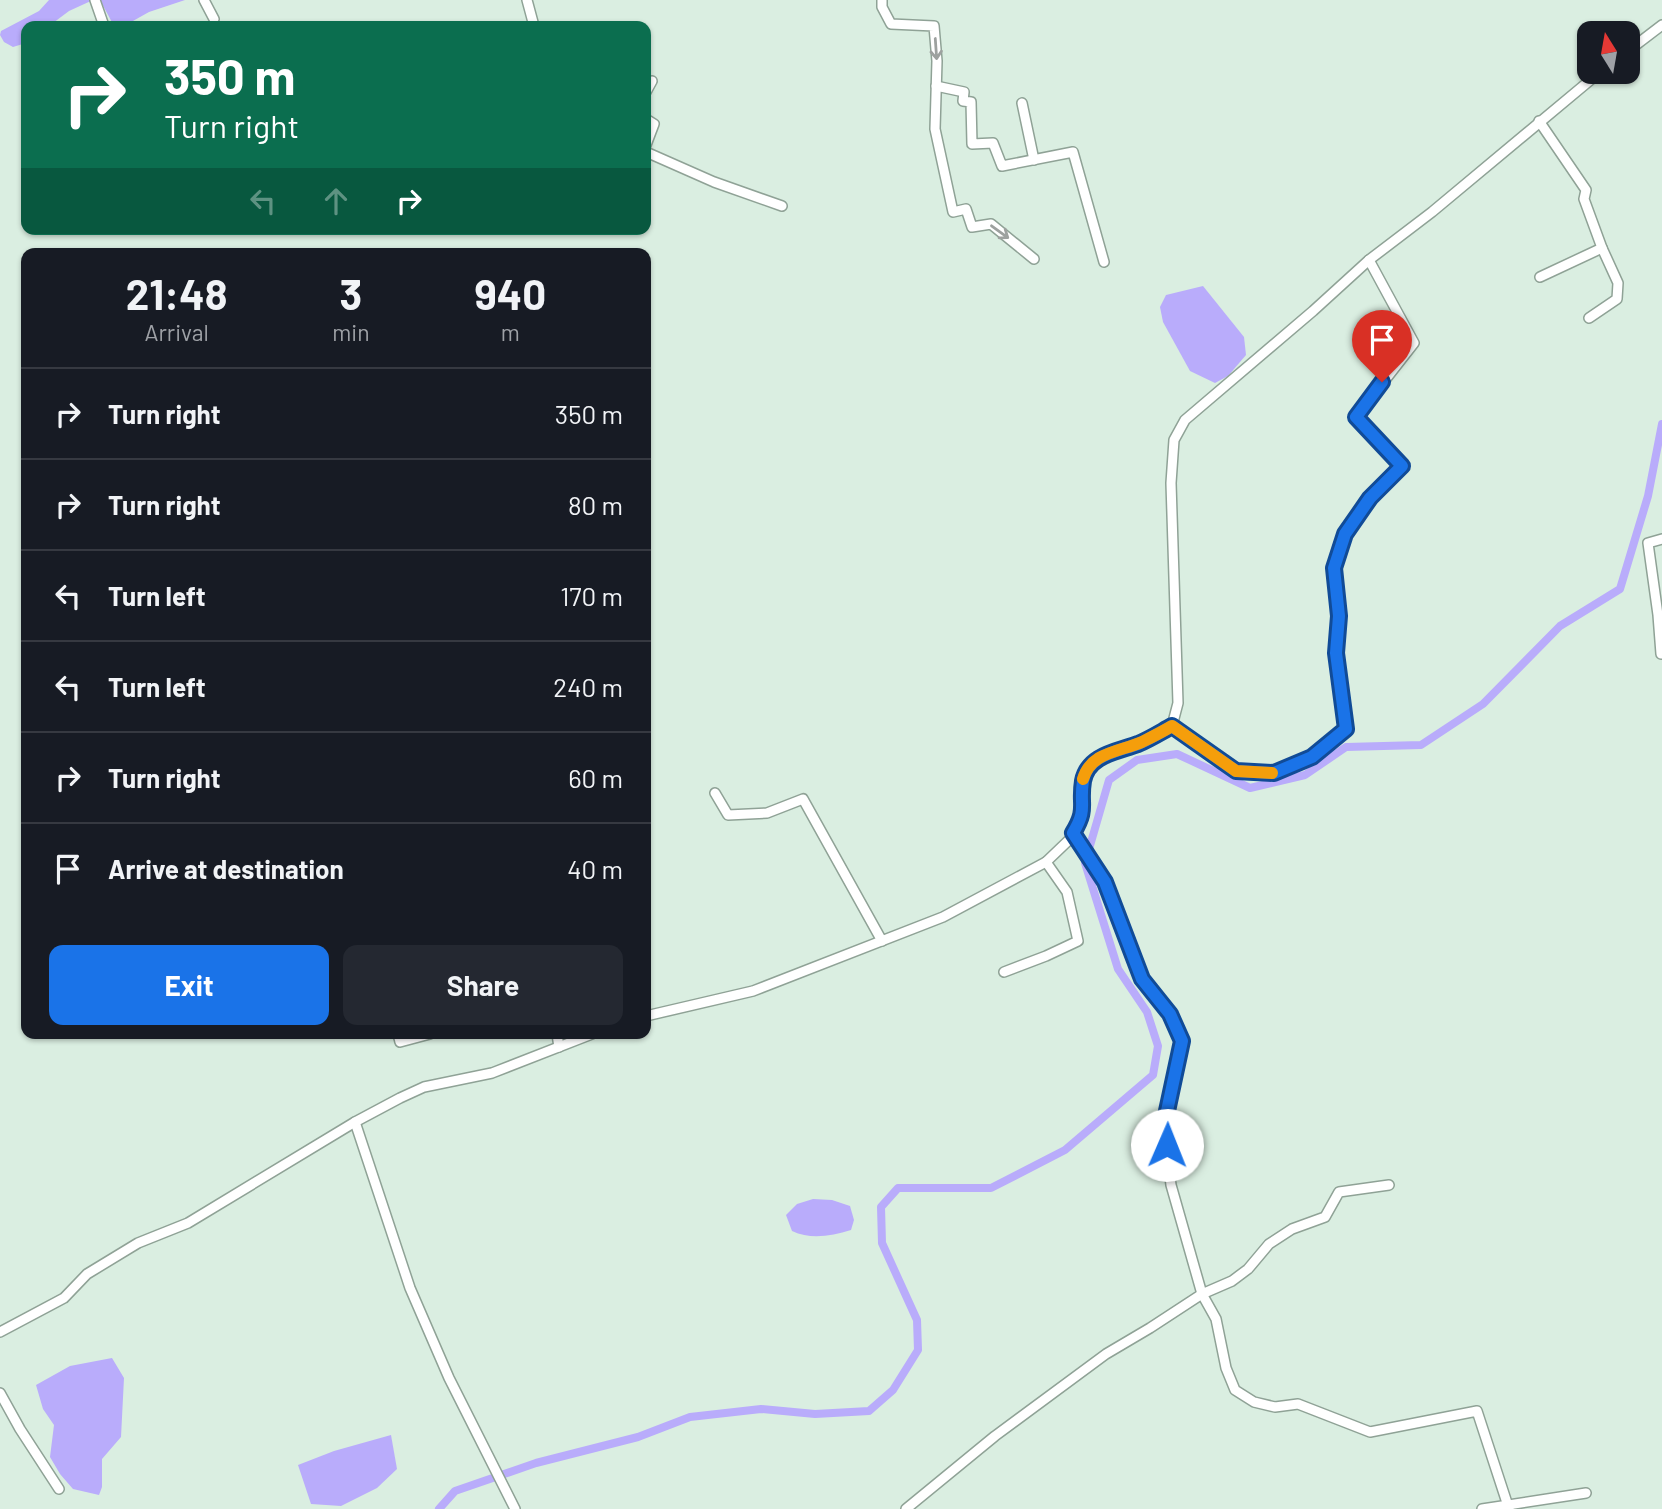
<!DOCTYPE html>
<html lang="en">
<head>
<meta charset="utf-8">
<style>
  body { margin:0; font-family:Barlow,sans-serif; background:#242831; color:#f1f3f6; height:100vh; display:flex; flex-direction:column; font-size:26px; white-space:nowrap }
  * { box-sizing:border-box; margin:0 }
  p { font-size:23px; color:#9ea1a6 }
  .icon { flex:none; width:38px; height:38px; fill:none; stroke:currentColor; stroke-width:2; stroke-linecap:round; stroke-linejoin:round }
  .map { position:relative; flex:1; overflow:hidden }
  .sheet { position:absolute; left:21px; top:248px; width:630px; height:791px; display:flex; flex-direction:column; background:#171b24; border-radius:14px; box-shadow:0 2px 5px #0004 }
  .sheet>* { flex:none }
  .top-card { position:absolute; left:21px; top:21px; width:630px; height:214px; border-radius:14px; box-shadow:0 2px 5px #0004; background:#0b6e4f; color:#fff; overflow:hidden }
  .needle { width:46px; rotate:349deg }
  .fabs { position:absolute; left:1577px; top:21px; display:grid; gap:14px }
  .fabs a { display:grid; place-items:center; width:63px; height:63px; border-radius:14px; background:#171b24; box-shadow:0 2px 5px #0004; font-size:35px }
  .pin { position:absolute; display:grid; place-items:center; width:60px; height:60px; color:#fff; margin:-72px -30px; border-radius:50% 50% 50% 0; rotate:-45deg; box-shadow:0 0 7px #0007 }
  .pin .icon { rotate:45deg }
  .me { position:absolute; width:77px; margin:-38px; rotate:1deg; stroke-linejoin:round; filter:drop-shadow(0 0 5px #0008) }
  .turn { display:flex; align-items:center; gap:24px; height:147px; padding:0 28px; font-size:32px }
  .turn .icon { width:91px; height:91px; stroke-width:2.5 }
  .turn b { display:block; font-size:49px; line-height:60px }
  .lanes { display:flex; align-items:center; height:66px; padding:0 28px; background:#0003; justify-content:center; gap:35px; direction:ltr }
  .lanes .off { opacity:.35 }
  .eta { display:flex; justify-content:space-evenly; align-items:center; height:119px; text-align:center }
  .eta b { font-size:42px; font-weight:700; line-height:49px }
  .button { display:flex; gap:14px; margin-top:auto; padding:14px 28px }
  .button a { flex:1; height:80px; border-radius:14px; background:#1a73e8; color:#fff; font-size:28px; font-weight:700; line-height:80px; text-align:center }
  .button a+a { background:#242831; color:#f1f3f6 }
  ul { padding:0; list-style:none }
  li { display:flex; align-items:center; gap:21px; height:91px; padding:0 28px; border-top:2px solid #363941 }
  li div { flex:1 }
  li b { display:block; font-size:26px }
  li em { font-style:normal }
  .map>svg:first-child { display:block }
  .water { fill:#b9acfb }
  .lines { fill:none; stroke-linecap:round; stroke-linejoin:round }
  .canal { stroke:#b9acfb; stroke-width:8 }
  .street-casing { stroke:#8fa296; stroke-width:12 }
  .street { stroke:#fff; stroke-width:9 }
  .oneway { stroke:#9da19f }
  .route-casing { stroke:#114b97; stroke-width:18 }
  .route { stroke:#1a73e8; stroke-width:12 }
  .slow { stroke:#f59e0b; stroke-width:12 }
</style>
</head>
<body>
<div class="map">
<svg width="1662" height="1509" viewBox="0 0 1662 1509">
  <rect width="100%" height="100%" fill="#daeee1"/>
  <g class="water">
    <path d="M49,0H93L69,11L49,26H26V43L13,47L4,42L0,35L1,31L39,11Z"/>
    <path d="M100,0H185L149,12L124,26H114Z"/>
    <path d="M1203,286L1244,337L1246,355L1228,376L1215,383L1190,371L1163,322L1160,307L1166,295Z"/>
    <path d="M813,1199L832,1200L850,1206L854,1220L851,1230C831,1236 811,1240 792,1231L786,1215L797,1204Z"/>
    <path d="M112,1358L124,1378L121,1437L102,1459V1487L99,1495L73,1489L60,1474L50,1457L54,1425L43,1409L36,1385L70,1366Z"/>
    <path d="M391,1435L397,1469L377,1488L341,1506L311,1504L298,1465L334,1451Z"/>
  </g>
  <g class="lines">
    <path class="canal" d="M439,1509L455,1491L536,1463L638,1437L690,1417L761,1409L815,1414L869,1411L893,1390L918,1350L917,1320L882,1243L881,1207L898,1188H991L1065,1150L1153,1075L1158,1046L1147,1012L1118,969L1085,863L1109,780L1137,760L1177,754L1250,788L1305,775L1346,747L1421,745L1483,704L1560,626L1620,589L1648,496L1662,424"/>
    <defs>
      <g id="street">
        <path d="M95,0L104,26"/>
        <path d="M204,0L214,19"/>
        <path d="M527,0L534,26"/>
        <path d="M882,0V7L891,24L934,26L937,61L935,129L953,212L966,209L972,227L991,224L1034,259"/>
        <path d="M1628,51L1662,25"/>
        <path d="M936,86L964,92L963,101L971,102L972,144L993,143L1002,166L1073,152L1104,262"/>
        <path d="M646,92L652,81"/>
        <path d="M1022,103L1034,160"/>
        <path d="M646,119L654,124L646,145"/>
        <path d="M1539,121L1586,190L1584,199L1602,248L1540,277"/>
        <path d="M646,152L714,182L782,206"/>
        <path d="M1589,318L1617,299L1618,283L1602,248"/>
        <path d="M1661,654L1658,615L1648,543L1662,539"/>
        <path d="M1172,726L1236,771L1274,773L1312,757L1346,729L1336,654L1339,616L1334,568L1345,534L1370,498L1402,466L1356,417L1414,343L1369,260"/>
        <path d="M715,793L728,815L767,813L803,799L882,941"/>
        <path d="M1073,833L1105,882L1142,979L1170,1014L1182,1041L1164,1125L1171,1185L1202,1294L1216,1319L1226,1368L1235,1390L1254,1402L1275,1407L1298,1404L1370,1432L1477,1411L1509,1509"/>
        <path d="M1004,972L1046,956L1078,941L1067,892L1046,862"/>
        <path d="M646,1016L753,991L943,917L1046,862L1070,839L1083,817L1082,784L1086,769L1101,756L1141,743L1172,726L1178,703L1171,483L1174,440L1185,420L1313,311L1369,260L1432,212L1600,72"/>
        <path d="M398,1034L400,1042L430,1034"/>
        <path d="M557,1034L559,1047"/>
        <path d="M355,1122L410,1288L449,1378L515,1509"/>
        <path d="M0,1332L64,1298L87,1274L138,1243L188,1223L355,1122L400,1098L424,1087L492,1073L592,1034"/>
        <path d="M0,1393L20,1429L59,1489"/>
        <path d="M906,1509L995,1436L1106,1354L1150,1328L1202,1294L1232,1281L1248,1269L1269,1244L1292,1229L1325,1217L1339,1192L1389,1185"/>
        <path d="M1482,1509L1586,1493"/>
      </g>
    </defs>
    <use href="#street" class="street-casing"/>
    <use href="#street" class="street"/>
  </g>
  <defs><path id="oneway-shaft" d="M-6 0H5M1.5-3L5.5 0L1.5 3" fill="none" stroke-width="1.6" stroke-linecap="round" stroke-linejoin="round" transform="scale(1.75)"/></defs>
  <g class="oneway">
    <use href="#oneway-shaft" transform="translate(936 49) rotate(86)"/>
    <use href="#oneway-shaft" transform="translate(1000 232) rotate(36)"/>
  </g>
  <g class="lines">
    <defs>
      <path id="route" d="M1167,1145L1164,1125L1182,1041L1170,1014L1142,979L1105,882L1073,833C1088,808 1079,806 1083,781C1088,755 1116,752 1138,744C1150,739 1161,732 1172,726L1236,771L1274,773L1312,757L1346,729L1336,653L1339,616L1334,568L1345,534L1370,498L1402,466L1356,417L1382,382"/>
    </defs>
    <use href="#route" class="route-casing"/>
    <use href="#route" class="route"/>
    <path class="slow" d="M1083,779C1091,752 1119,752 1142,742C1152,737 1162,732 1172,726L1236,771L1272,773"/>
  </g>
</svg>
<div class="fabs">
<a><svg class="needle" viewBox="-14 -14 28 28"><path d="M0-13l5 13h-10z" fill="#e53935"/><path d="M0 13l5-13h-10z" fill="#9ea1a6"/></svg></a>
</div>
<div class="pin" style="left:1382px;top:382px;background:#d93025"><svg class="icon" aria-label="arrive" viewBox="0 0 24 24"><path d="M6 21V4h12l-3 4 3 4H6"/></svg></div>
<svg class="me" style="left:1167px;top:1145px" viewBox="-20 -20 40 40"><circle r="19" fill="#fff"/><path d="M0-13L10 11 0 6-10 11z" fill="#1a73e8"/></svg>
<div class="top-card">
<div class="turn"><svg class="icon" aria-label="right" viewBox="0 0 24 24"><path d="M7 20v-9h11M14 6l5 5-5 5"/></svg><div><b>350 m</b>Turn right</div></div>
<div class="lanes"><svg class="icon off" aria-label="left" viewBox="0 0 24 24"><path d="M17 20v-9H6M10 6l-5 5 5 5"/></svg><svg class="icon off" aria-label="ahead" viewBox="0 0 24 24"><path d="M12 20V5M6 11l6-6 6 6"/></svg><svg class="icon" aria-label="right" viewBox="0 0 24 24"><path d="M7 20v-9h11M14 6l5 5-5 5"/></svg></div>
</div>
<section class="sheet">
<div class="eta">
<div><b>21:48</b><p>Arrival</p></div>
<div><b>3</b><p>min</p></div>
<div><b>940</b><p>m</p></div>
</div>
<ul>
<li><svg class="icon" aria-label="right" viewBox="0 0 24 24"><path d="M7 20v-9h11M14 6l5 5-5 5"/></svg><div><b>Turn right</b></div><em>350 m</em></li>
<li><svg class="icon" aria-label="right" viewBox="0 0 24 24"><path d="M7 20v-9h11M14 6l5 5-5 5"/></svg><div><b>Turn right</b></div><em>80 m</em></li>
<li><svg class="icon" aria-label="left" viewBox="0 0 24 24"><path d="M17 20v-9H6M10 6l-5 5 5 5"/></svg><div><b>Turn left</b></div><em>170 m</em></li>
<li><svg class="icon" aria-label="left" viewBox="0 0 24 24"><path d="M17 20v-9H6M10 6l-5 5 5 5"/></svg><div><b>Turn left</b></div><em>240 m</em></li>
<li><svg class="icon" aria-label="right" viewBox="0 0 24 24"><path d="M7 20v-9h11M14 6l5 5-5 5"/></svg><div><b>Turn right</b></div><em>60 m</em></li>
<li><svg class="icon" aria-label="arrive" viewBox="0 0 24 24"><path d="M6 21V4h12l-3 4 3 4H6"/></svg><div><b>Arrive at destination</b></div><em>40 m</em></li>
</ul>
<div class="button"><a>Exit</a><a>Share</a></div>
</section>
</div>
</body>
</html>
